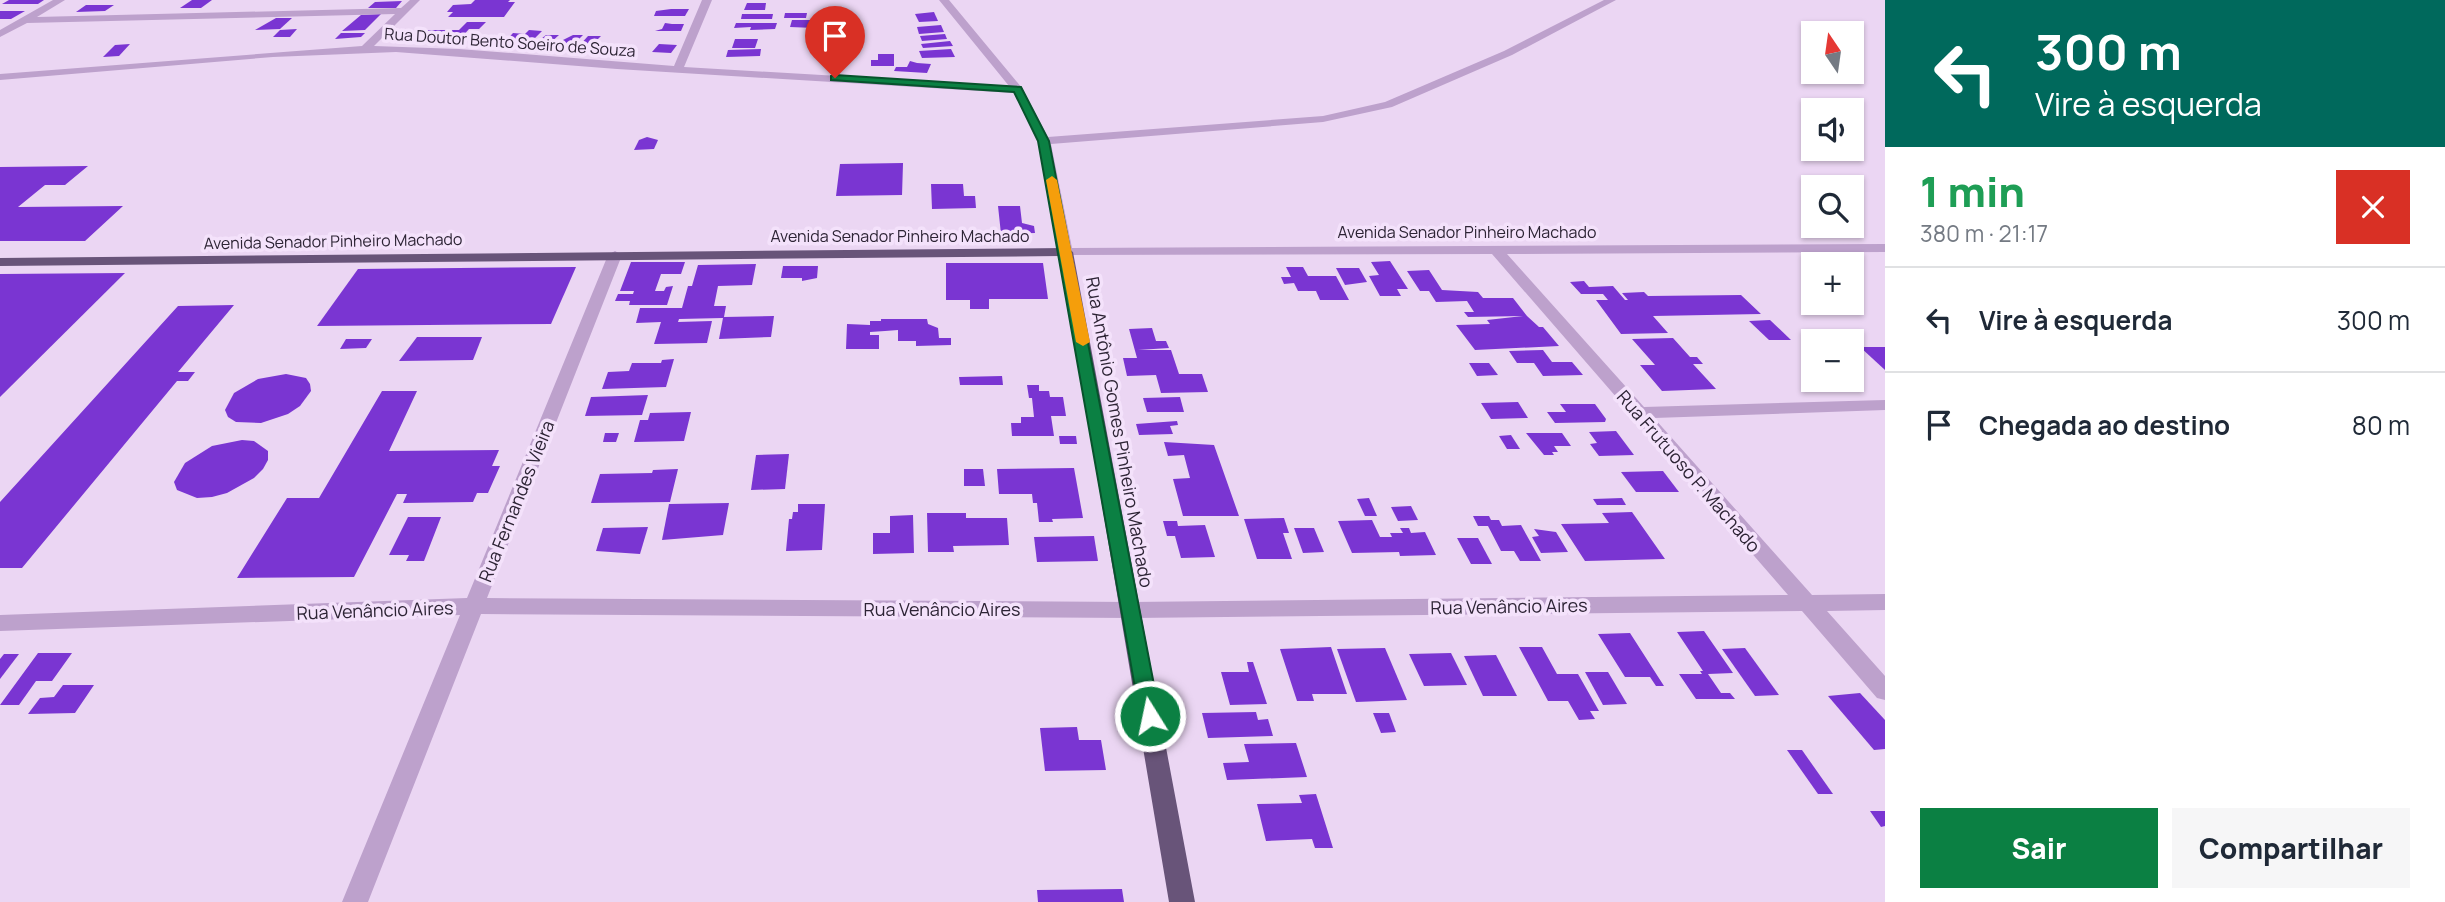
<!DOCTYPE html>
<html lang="pt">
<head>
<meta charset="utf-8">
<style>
  body { margin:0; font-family:Manrope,sans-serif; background:#f6f6f7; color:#1f2937; height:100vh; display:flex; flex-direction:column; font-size:26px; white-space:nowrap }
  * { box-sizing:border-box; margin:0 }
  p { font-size:23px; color:#747a83 }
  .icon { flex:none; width:38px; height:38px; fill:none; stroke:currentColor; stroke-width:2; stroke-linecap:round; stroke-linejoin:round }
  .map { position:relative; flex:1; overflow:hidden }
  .drawer { display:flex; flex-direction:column; background:#fff; width:560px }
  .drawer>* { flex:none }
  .hud { background:#00695c; color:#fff; overflow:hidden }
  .needle { width:46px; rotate:347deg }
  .tools { position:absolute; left:1801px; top:21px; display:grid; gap:14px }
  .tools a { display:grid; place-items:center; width:63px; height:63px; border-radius:0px; background:#fff; box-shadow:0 2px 5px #0004; font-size:35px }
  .pin { position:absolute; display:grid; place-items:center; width:60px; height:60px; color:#fff; margin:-72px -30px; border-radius:50% 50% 50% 0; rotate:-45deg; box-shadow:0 0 7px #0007 }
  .pin .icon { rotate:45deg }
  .me { position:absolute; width:77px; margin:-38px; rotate:350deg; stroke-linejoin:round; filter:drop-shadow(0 0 5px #0008) }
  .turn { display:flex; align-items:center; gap:24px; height:147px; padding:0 35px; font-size:32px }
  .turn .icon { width:91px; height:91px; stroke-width:2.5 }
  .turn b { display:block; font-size:49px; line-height:60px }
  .round { display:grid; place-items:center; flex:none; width:74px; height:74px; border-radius:0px; background:#f6f6f7 }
  .headline { display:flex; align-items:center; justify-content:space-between; height:119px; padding:0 35px }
  h1 { font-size:42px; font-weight:800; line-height:52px; color:#1e9e55 }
  .action { display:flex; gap:14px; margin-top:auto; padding:14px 35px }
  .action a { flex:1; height:80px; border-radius:0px; background:#0b8043; color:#fff; font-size:28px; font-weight:800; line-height:80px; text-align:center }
  .action a+a { background:#f6f6f7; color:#1f2937 }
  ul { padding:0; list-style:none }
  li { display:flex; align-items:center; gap:21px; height:105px; padding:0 35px; border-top:2px solid #e0e1e3 }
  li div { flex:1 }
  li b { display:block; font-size:26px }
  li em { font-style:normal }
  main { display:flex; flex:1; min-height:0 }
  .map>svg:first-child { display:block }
  .building { fill:#7a35d2 }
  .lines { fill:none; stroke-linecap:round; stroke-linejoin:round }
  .minor { fill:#bda1cc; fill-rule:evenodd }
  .major { fill:#685479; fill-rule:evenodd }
  .route { fill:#0b8043; stroke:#07532c; stroke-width:2 }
  .slow { fill:#f59e0b }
  .labels { text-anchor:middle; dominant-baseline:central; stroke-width:7; stroke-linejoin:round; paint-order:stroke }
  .far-street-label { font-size:16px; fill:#2d2435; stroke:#f4e2fb }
  .street-label { font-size:18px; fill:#2d2435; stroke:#f4e2fb }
</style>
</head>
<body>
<main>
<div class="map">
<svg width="1885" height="902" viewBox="0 0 1885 902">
  <rect width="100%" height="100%" fill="#ebd6f3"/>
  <g class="building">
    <path d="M9,0H44L38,4H2Z"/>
    <path d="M192,0H212L201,8H180Z"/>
    <path d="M475,0H510L508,2H515L504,17H448L453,12H447L453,5L471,4Z"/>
    <path d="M402,1L396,8H368L375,2Z"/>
    <path d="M747,3H766L765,10H744Z"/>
    <path d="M86,5H114L105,11L76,12Z"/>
    <path d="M671,9H689L685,16H654L656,11Z"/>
    <path d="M0,11H25L11,19H0Z"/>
    <path d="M934,12L938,21L919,22L915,14Z"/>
    <path d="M785,13H807L806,18H784Z"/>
    <path d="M381,14L365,30L342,31L361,15Z"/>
    <path d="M742,14H773L772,19H741Z"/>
    <path d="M276,18H292L280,29L255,30Z"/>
    <path d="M792,20H816L815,28L790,27Z"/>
    <path d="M467,22H486L479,29H469L461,38H452L455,35L409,38L417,30H459Z"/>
    <path d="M665,23L672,24H684L681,31H655L662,29Z"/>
    <path d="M736,23H777L775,29L750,30L751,27L734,28Z"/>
    <path d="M941,25L944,32L919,34L917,27Z"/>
    <path d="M297,29L290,37H273L280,30Z"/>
    <path d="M529,30L542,31L533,40L503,44L513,33L525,34Z"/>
    <path d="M341,33H365L361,37L335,39Z"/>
    <path d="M945,34L947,39L922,41L920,36Z"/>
    <path d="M546,35H559L549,44L536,43Z"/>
    <path d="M573,35H583L574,44L557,43Z"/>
    <path d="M588,36H601L590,47L579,46Z"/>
    <path d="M735,39H758L755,48H732Z"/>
    <path d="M950,41L953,46L923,48L921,44Z"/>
    <path d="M130,44L119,56L103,57L115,45Z"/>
    <path d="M659,44L677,45L671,53L652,52Z"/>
    <path d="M761,49L760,56L726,57L728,50Z"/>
    <path d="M951,49L955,57L922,58L919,51Z"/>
    <path d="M821,52H834L833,60H819Z"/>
    <path d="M878,54H894V66H871V60H878Z"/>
    <path d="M910,61L917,63L931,64L927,73L894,71L896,67H907Z"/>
    <path d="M647,137L658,140L654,149L634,150L639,140Z"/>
    <path d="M903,163L902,195L836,196L840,164Z"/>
    <path d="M88,166L65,185H45L18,207L123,206L85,241H0V167Z"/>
    <path d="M931,184H963L964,196H975L976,208L932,209Z"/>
    <path d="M998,206H1020L1022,223L1034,226L1035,233L1001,234Z"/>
    <path d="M1390,261L1408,289H1397L1401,296H1380L1369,276L1379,275L1371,262Z"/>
    <path d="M631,262H685L681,274H661L655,291H664L666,287L673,286L667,305H629L630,301H615L618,294H633L634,291H620Z"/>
    <path d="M946,263H1043L1048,299H989V309H970V300H946Z"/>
    <path d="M756,264L752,285L718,286L714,306H726L724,317L774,316L771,337L719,339L723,318L679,319L678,322L712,321L707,343L654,344L661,322L636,323L640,308H682L688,286H692L698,265Z"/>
    <path d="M783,266H818L817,278L802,281V278H781Z"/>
    <path d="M576,267L551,324L317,326L358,269Z"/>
    <path d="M1286,267H1303L1308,276H1336L1349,300H1320L1316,291H1298L1294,283L1284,284L1281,277H1291Z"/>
    <path d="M1336,268H1359L1367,282L1345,285Z"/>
    <path d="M1429,270L1442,290L1478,292L1483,298H1513L1527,316L1539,327H1543L1559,346L1475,350L1456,325L1490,324L1487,320L1523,316L1468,317L1464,312H1474L1467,301L1436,302L1429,291H1420L1407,271Z"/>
    <path d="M125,273L0,397V274Z"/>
    <path d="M1584,281L1589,287L1613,286L1625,300H1628L1622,293L1644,292L1648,296L1741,295L1761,314L1653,316L1668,333L1621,334L1596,300H1608L1603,294H1581L1570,282Z"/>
    <path d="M234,305L178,372H195L188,381H177L22,568H0V502L178,306Z"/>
    <path d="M881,319H927L928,324L938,328L939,338H951V345L916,346V341H898V330L885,331L870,332V335H879V349H846L847,324L870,325V321H881Z"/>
    <path d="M1770,320L1791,340H1769L1749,321Z"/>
    <path d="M1152,328L1156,341H1166L1169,348L1138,350H1171L1179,374H1202L1208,392L1161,393L1156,375L1127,376L1123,358H1137L1129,329Z"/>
    <path d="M417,337H482L473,360L399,361Z"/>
    <path d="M1673,338L1690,357H1697L1703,364H1693L1716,389L1662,391L1640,365H1655L1632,339Z"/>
    <path d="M346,339H372L366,348L340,349Z"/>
    <path d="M1860,347H1885V370Z"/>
    <path d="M1543,350L1552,362H1572L1583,375L1543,376L1534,363H1517L1509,351Z"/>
    <path d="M674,359L666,387L602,389L608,372L629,371L632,363H661L662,360Z"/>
    <path d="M1469,363H1489L1498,375L1477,376Z"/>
    <path d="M286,374L306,378L310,384L311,391L300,406L288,414L261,423L236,422L228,417L225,410L234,393L258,379Z"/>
    <path d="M1002,376L1003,385H960L959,377Z"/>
    <path d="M1027,385H1039V391H1049L1050,397H1063L1066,416H1051L1054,436H1012L1011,423H1021V417H1034L1032,398H1029Z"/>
    <path d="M382,391H417L389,451L499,450L492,466H500L488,493H477L473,502L403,503L407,494H397L354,577L237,578L287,498H319Z"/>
    <path d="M648,395L642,415L585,416L591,397Z"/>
    <path d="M1180,397L1184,412H1147L1143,398Z"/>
    <path d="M1518,402L1528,418L1491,419L1481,403Z"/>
    <path d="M1560,404H1595L1606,419L1605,422L1555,423L1547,412H1566Z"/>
    <path d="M691,412L684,441L634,442L640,420H648L650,413Z"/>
    <path d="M1177,421L1178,425L1170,426L1173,434L1139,435L1136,424Z"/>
    <path d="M1616,431L1634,455L1599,456L1590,444L1597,443L1589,432Z"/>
    <path d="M605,433H619L616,442H603Z"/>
    <path d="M1526,433H1562L1571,446H1554L1558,452H1552L1554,455H1544Z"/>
    <path d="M1511,435L1520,449H1507L1499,436Z"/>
    <path d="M1059,436H1076L1077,444H1060Z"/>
    <path d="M242,440L254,441L268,451V460L263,469L254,478L227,493L212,497L197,498L177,490L174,482L185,463L212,446Z"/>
    <path d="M1164,442L1214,445L1239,516H1183L1173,479L1190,478L1184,455L1168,456Z"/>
    <path d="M789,454L785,489L751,490L756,455Z"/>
    <path d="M1074,468L1083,518L1052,519L1053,522H1039L1037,503H1033L1032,494H999L997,469Z"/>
    <path d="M678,469L670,502L591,503L600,474L652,473L653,470Z"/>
    <path d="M964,469H983L985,486H964Z"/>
    <path d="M1663,471L1679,492H1636L1621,472Z"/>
    <path d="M1369,498L1377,516H1365L1357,499Z"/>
    <path d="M1622,498L1626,505H1597L1593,499Z"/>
    <path d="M729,503L723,535L662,540L669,504Z"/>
    <path d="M798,504H825L822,550L786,551L789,519H792L793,512H798Z"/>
    <path d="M1411,506L1418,520L1398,521L1391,507Z"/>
    <path d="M1632,512L1665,559L1585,561L1561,524L1609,523L1602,513Z"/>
    <path d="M927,513H966V518H1007L1009,545L953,546L954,552H928Z"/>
    <path d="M913,515L914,553L873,554V533H890V516Z"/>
    <path d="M1473,516H1489L1491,520H1499L1502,526L1521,525L1541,561H1520L1514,551H1501L1488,526H1478Z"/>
    <path d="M408,517H441L424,561H406L409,555H389Z"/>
    <path d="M1284,518L1289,533H1283L1292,559H1257L1244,519Z"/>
    <path d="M1372,520L1380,537H1392L1390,533H1403L1400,528H1409L1411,533L1425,532L1436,555L1400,556L1399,552L1352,553L1338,521Z"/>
    <path d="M1163,521H1177L1178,526L1205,525L1215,557L1181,558L1175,536H1167Z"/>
    <path d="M648,527L640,554L596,551L603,528Z"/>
    <path d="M1294,528H1314L1324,552L1303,553Z"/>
    <path d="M1534,529L1556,532L1568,552L1541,553L1532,537L1539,536Z"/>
    <path d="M1094,536L1098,561L1037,562L1034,537Z"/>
    <path d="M1457,538H1478L1492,564H1471Z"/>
    <path d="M1704,631L1733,673L1708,674L1721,693H1730L1735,699H1696L1679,674H1702L1700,671H1703L1677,632Z"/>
    <path d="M1630,633L1664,686H1656L1650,677H1625L1598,634Z"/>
    <path d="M1331,647L1347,694H1312L1314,701H1297L1280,649Z"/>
    <path d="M1519,647H1542L1557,674H1578L1599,711H1590L1595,719L1579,720L1568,701H1548Z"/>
    <path d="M1385,648L1407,700L1356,702L1337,649Z"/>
    <path d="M1745,648L1779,695L1755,696L1722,649Z"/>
    <path d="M38,653H72L52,681H36L19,705H0Z"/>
    <path d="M1451,653L1467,685L1424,686L1409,654Z"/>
    <path d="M4,654H19L0,679V659Z"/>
    <path d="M1496,655L1517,696H1483L1464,656Z"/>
    <path d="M1247,662H1253L1267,704L1230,705L1221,672H1249Z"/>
    <path d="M1585,672H1608L1627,704L1603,705Z"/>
    <path d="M63,685H94L75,713L28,714L40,698L54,697Z"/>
    <path d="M1860,693L1885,720V749L1874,750L1828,696Z"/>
    <path d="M1256,712L1258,720L1268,719L1273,736L1208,738L1202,713Z"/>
    <path d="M1373,713H1389L1396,732L1381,733Z"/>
    <path d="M1077,727L1079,740H1101L1106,770L1045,771L1040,728Z"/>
    <path d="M1296,743L1307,777L1227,780L1223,763L1249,762L1244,744Z"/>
    <path d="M1787,750H1802L1833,794H1818Z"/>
    <path d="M1316,794L1333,848H1315L1312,839L1266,841L1257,804L1302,803L1299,795Z"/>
    <path d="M1870,811H1885V826L1881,827Z"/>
    <path d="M1122,889L1124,902H1038L1037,890Z"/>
  </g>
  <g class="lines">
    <path class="minor" d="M53,0H65L37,17L401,8L410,0H420L374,46L459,49L674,66L702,0H712L684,67L1009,86L939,0H949L1022,88L1048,137L1323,116L1385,102L1504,51L1604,0H1616L1512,55L1392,107L1323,122L1051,144L1072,248L1885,244V252L1507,254L1644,407L1885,400V410L1654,418L1812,595L1885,594V610L1827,611L1885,676V700L1877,698L1802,611L1132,618L481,614L368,902H342L460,615L0,631V615L467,598L608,255L615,251L622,255L487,598L1132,602L1788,595L1492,254L1061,255L1038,141L1014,93L617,69L396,52L273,57L0,80V74L362,46L395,14L27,23L0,37V30Z"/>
    <path class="major" d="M1066,248L1073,252L1195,902H1169L1060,256L0,266V258Z"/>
  </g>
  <path class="route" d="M835,75L1021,87L1049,141L1160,716L1157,723L1150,725L1143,723L1140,716L1038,141L1014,92L831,80V76Z"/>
  <path class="slow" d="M1052,176L1057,180L1090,342L1083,346L1076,342L1046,180Z"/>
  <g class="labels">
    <g class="far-street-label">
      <text transform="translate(510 42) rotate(4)">Rua Doutor Bento Soeiro de Souza</text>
      <text x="1467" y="232">Avenida Senador Pinheiro Machado</text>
      <text x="900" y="236">Avenida Senador Pinheiro Machado</text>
      <text transform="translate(333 241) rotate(-1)">Avenida Senador Pinheiro Machado</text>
    </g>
    <g class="street-label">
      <text transform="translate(1120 432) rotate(80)">Rua Antônio Gomes Pinheiro Machado</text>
      <text transform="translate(1689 471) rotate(49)">Rua Frutuoso P. Machado</text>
      <text transform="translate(516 501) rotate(-68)">Rua Fernandes Vieira</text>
      <text transform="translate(1509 606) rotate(-1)">Rua Venâncio Aires</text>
      <text x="942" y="609">Rua Venâncio Aires</text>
      <text transform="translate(375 610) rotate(-2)">Rua Venâncio Aires</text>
    </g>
  </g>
</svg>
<div class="tools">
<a><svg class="needle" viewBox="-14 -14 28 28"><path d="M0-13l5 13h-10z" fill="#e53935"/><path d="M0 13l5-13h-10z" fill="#747a83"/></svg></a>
<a><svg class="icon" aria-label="sound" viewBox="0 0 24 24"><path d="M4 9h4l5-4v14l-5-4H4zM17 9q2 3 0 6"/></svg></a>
<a><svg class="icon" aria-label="search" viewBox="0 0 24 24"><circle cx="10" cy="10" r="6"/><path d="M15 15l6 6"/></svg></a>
<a>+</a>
<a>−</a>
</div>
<div class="pin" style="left:835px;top:78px;background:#d93025"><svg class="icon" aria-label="arrive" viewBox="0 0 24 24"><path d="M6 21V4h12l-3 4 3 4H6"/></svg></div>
<svg class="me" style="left:1150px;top:716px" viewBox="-20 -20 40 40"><circle r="17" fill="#0b8043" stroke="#fff" stroke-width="3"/><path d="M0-11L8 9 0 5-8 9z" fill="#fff"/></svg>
</div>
<section class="drawer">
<div class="hud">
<div class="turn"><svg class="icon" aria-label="left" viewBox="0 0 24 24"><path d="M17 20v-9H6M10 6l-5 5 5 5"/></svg><div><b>300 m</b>Vire à esquerda</div></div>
</div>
<div class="headline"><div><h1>1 min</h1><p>380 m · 21:17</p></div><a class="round" style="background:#d93025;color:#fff"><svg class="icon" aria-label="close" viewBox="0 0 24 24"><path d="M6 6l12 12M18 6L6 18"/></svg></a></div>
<ul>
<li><svg class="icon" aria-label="left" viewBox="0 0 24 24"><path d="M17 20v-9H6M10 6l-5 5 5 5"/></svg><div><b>Vire à esquerda</b></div><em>300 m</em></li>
<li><svg class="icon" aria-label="arrive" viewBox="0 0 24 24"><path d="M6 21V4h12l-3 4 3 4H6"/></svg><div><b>Chegada ao destino</b></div><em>80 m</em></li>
</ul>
<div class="action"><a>Sair</a><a>Compartilhar</a></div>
</section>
</main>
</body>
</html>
